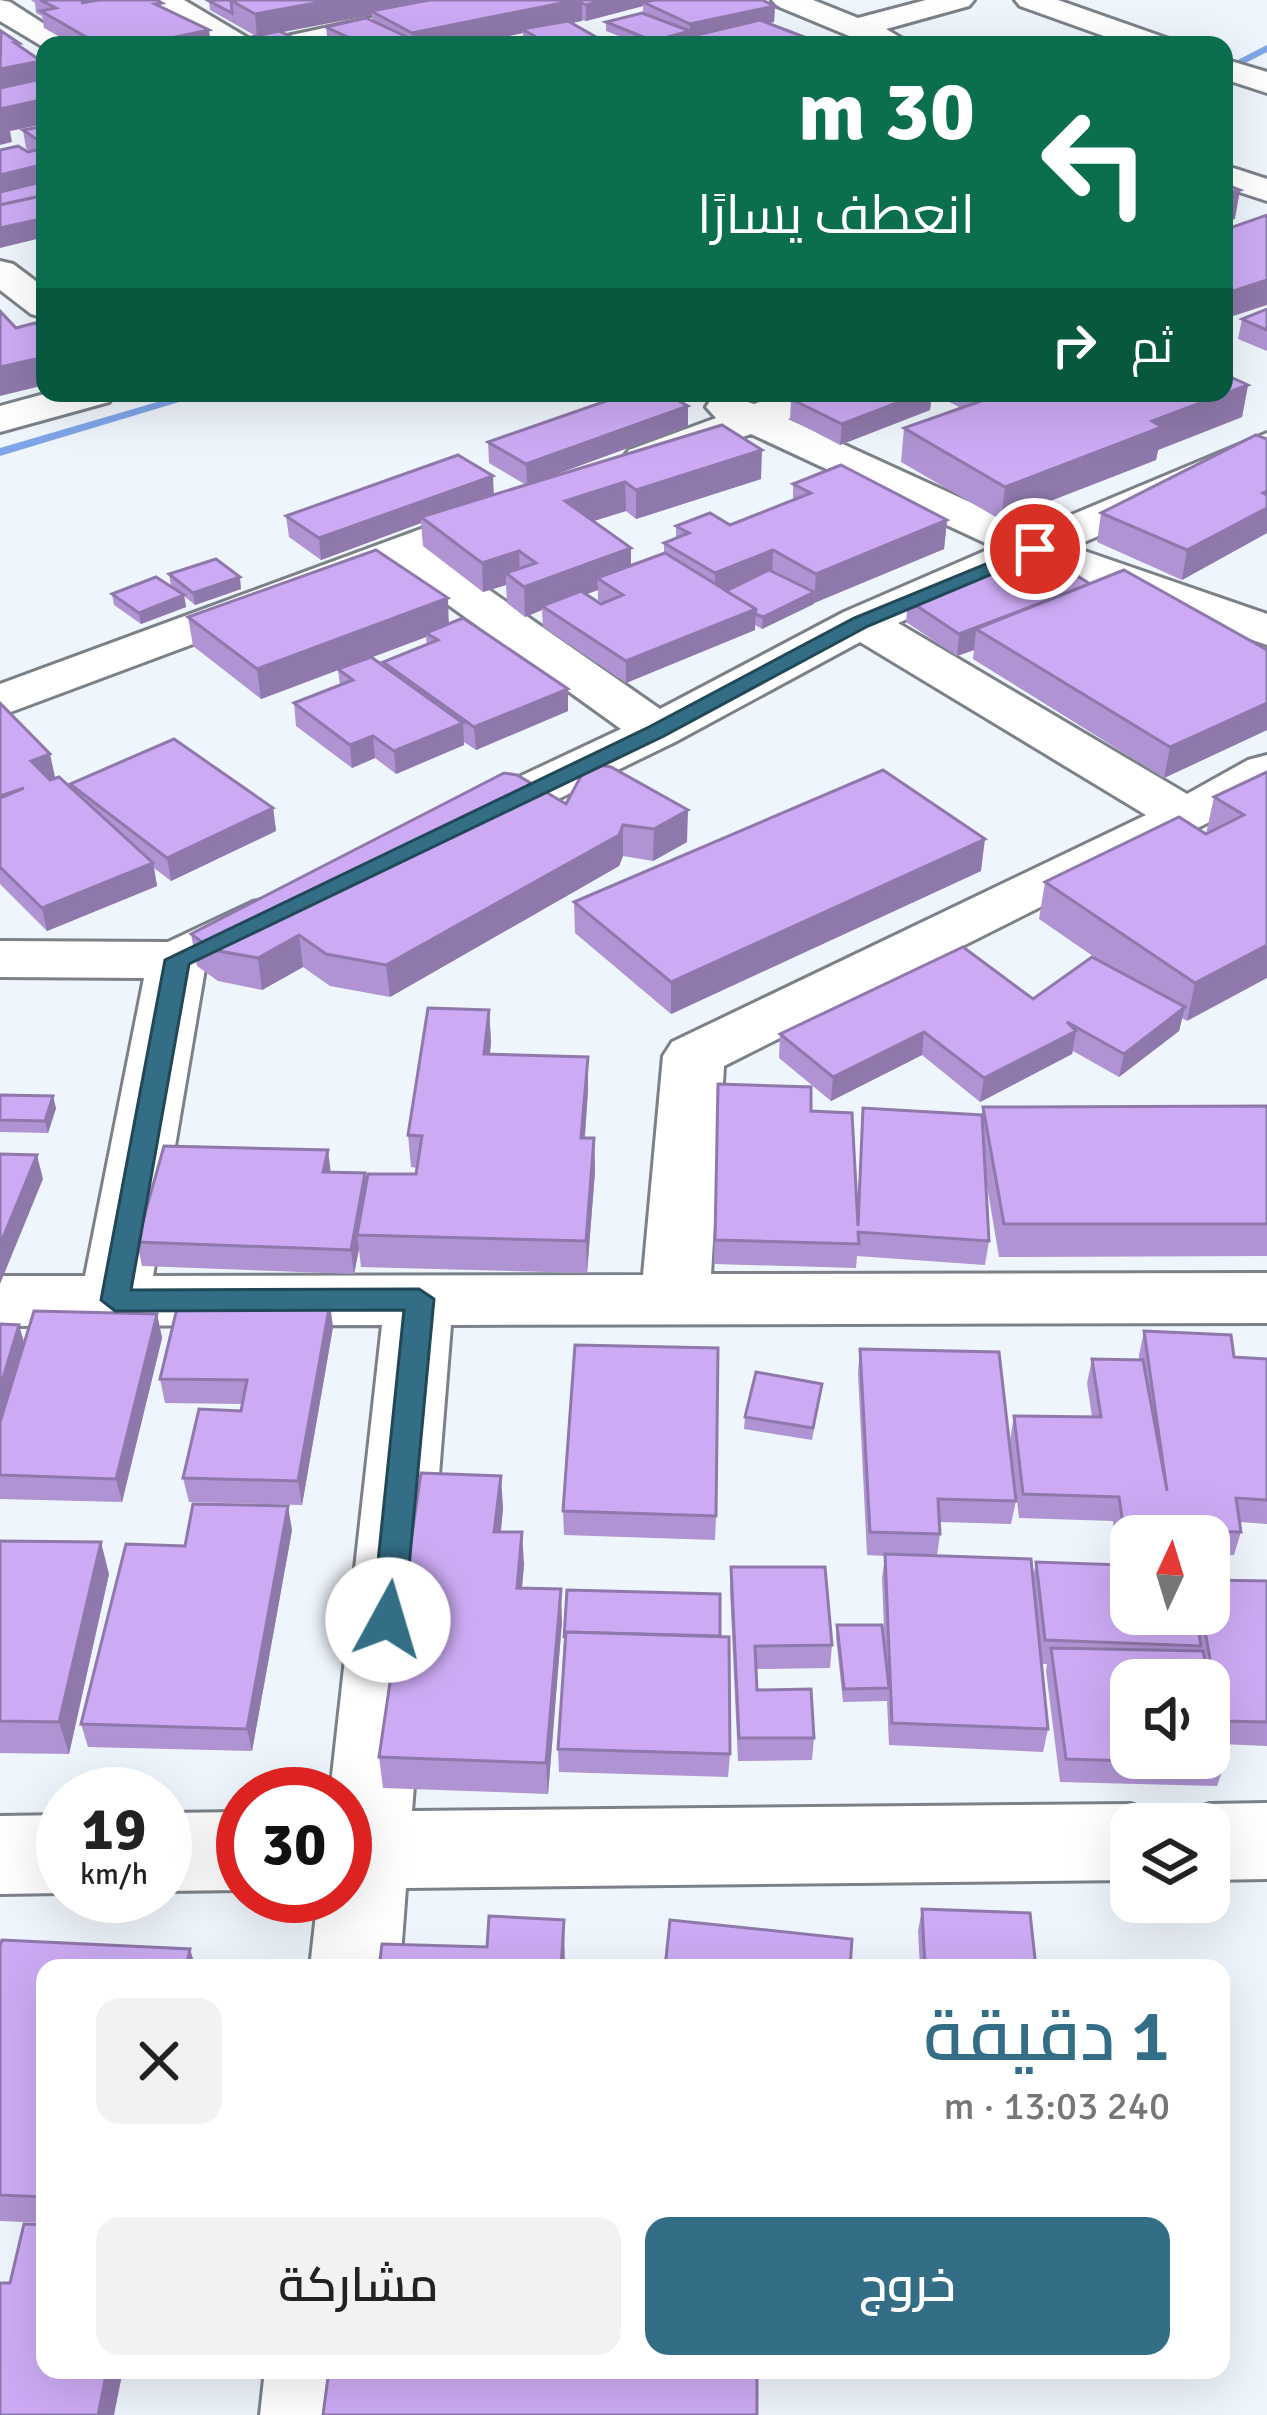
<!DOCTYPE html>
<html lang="ar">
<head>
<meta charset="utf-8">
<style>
  body { margin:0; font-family:Signika,Cairo,sans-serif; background:#f2f2f2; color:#222; direction:rtl; height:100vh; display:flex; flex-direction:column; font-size:45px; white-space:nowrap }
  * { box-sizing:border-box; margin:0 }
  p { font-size:39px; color:#767676 }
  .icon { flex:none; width:66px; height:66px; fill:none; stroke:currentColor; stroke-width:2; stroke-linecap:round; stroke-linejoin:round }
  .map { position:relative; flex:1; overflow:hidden; direction:ltr }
  .panel { position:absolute; left:36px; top:1959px; width:1194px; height:420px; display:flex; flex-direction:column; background:#fff; border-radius:24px; box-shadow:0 12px 48px #0002; direction:rtl }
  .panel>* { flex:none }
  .top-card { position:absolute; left:36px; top:36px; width:1197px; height:366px; border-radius:24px; box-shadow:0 12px 48px #0002; direction:rtl; background:#0b6e4f; color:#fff; overflow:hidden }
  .needle { width:78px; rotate:4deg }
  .fabs { position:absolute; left:1110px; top:1515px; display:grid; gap:24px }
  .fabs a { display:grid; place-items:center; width:120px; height:120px; border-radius:24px; background:#fff; box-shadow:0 12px 48px #0002; font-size:60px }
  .speed { position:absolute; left:36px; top:1767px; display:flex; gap:24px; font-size:60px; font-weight:700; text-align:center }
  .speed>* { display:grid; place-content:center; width:156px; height:156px; border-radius:50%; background:#fff; box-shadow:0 12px 48px #0002; line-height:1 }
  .speed small { font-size:30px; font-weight:400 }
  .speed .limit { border:18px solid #d22; background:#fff; color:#111 }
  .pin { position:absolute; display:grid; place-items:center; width:102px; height:102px; color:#fff; margin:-51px; border:6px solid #fff; border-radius:50%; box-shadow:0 3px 12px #0007 }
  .me { position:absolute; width:132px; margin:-66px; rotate:6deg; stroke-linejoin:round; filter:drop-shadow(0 0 9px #0008) }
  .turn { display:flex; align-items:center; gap:42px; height:252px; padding:0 60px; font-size:54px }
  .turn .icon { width:156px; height:156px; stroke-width:2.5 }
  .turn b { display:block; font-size:84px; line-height:102px }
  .then { display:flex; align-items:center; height:114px; padding:0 60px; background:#0003; gap:24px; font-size:45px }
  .round { display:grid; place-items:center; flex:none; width:126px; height:126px; border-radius:24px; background:#f2f2f2 }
  .summary { display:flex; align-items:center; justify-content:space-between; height:204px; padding:0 60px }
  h1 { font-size:72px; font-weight:600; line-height:90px; color:#336e86 }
  .primary-button { display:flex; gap:24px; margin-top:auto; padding:24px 60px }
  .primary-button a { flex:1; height:138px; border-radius:24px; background:#336e86; color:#fff; font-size:48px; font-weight:600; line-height:138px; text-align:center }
  .primary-button a+a { background:#f2f2f2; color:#222 }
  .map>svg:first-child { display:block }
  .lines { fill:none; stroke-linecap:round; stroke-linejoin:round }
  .stream { fill:#7fa5e8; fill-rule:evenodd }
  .street-casing { stroke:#7c8188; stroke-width:6 }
  .street { fill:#fff; fill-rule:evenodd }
  .wall { fill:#af93d2; fill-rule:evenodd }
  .shaded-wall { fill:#8f78ab }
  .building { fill:#ccabf4; stroke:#8f78ab; stroke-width:3 }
  .route { fill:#336e86; stroke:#214857; stroke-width:3 }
</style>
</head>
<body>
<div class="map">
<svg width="1267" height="2415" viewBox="0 0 1267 2415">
  <rect width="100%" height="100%" fill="#eff5fc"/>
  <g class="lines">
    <g class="stream">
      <path d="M1267,45V52L1224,74V67Z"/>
      <path d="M188,393H209L0,456V448Z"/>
    </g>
    <defs>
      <g id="street">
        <path d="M0,0L10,2L77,45L45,48L0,21Z"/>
        <path d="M147,0H184L260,45H222Z"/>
        <path d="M455,0H511L496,9L329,45H272L287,36Z"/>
        <path d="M772,0H813L858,18L926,0H974L969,6L886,29L913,45H871L777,6Z"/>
        <path d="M1015,0H1058L1169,39L1173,45H1129L1020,6Z"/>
        <path d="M1224,59L1267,72V93L1224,79Z"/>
        <path d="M1224,165L1267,179V201L1224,187Z"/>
        <path d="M0,261L13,264L45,288V318L31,314L0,290Z"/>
        <path d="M48,393H115L109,402L0,432V406Z"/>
        <path d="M783,393H842L836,402L788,419L1033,531L1267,433V462L1073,547L1267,614V645L1034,564L898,623L1187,794L1248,760L1267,755V793L724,1066L711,1274L1267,1273V1323L451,1325L412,1811L1131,1804L1161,1815L1165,1824H1131V1880L406,1888L400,1968H310L318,1896H345V1794H330L382,1325L0,1326V1276H85L144,978L0,977V941L168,942L253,902L273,897L293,902L302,914L293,926L205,969L153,1276L643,1275L663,1056L672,1042L1146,815L860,642L675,742L478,838L459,842L440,838L432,826L440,814L621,729L397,568L0,716V684L508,497L524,501L530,510L524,519L436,553L660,709L844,612L994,547L751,434L644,472L629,468L622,459L629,450L716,418L706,407L712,398L727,395L754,404Z"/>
        <path d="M1267,1803V1879L1209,1880V1824H1175L1179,1815L1209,1804Z"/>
        <path d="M243,1812V1890L165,1891V1813Z"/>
        <path d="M63,1815V1893L0,1894V1816Z"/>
        <path d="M265,2370H367L362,2415H260Z"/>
      </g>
    </defs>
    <use href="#street" class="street-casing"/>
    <use href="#street" class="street"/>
  </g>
  <g class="wall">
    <path d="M31,0H157L163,8L211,45H74L44,28L42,16L36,13L35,3Z"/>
    <path d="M762,0L775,6L774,22L769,23L825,45H642L606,31V22L643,14V6L586,21L582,20L571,23L610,45H523V33L485,41L492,45H331L328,44L326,27L372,21V15L256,36L210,10L209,1Z"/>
    <path d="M45,126V237L28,152H30L26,148L23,130Z"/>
    <path d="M1267,309V351L1238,339L1242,319Z"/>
    <path d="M1248,385L1242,417L1158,450L1156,460L1001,520L901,462L904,428L961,408L932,393L930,410L840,445L790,419L791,399L807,393H1224Z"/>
    <path d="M688,426L532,483L761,479L636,519L626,511L593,521L631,548V566L664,553V543L676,538V526L730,525L793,500V484L947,520L944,549L814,603L762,629L755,625V630L626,683L543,627L542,610L525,617L507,603L506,585L483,592L423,546L421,523L321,560L289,537L286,516L494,495L526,485L489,463L488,442ZM598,590V600L603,603L601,604L586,594Z"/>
    <path d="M1267,439V533L1182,580L1097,542L1101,513Z"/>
    <path d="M169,574L241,589L195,605L184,596L186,607L141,624L114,605L112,594L171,586Z"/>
    <path d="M1090,584L1267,650V730L1164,778L973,659L974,650L957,656L906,622L908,600Z"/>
    <path d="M188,617L449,624L568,711L476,750L464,742V745L396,774L375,758L352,768L296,726L294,703L340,685L338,670L261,699L193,646ZM426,637L427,645L383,662L384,666L372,657Z"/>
    <path d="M0,703L55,777L49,779L71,787L70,784L273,808L276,831L171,881L154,868L157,886L47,931L0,884Z"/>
    <path d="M588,763L687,842L653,861L623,856L619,866L390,997L330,986L303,967L262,990L218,981L197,966L191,934L566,804Z"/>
    <path d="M1267,772L1187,1021L1182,1018L1179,1031L1119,1077L1073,1051L1072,1054L980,1102L922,1055L831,1101L779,1058L780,1034L1033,999L1103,963L1039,919L1045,882L1206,834L1214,797Z"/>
    <path d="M981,871L671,1014L575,933L574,902Z"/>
    <path d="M489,1010L491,1042L490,1054L588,1057V1090L585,1138H594L595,1171L587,1273L361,1267L359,1249L354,1274L142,1266L137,1242L365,1173L366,1183L416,1174L417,1168L411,1167L408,1135Z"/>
    <path d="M718,1084L811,1111L857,1212L863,1108L982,1116L983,1107L1267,1106V1256L999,1257L986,1180L989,1241L985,1265L857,1256L856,1268L714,1264Z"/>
    <path d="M0,1095L56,1108L48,1133L0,1132Z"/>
    <path d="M157,1314L162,1338L122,1502L0,1499V1324L24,1342Z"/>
    <path d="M333,1327L302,1505L189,1502L183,1478L241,1411L243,1404L165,1403L160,1379Z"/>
    <path d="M1144,1331L1234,1357L1267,1359V1524L1240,1522L1241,1532L1234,1555H1209V1536H1131V1614H1209L1267,1581V1746L1221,1744L1225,1764L1217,1786L1060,1782L1046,1671L1047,1664H1042L1048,1729L1043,1752L889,1745L887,1701L843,1702L836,1637L837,1625L885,1655L882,1578L885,1556L867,1555L858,1373L860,1349L1016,1501L1011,1524L940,1522V1534L937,1556L1033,1577L1036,1562L1113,1565L1112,1558L1116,1542L1113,1521L1019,1518L1010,1440L1014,1416L1092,1417L1087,1383L1092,1359L1139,1360V1355Z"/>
    <path d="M822,1384L812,1440L744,1429L745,1417Z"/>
    <path d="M503,1508L501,1532L524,1564L522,1588L562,1621L548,1794L383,1788L379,1757Z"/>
    <path d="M563,1511L716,1516L715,1540L564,1535Z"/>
    <path d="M292,1530L252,1751L88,1747L81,1724L185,1546Z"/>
    <path d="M0,1541L109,1574L69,1754L0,1753Z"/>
    <path d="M731,1567L832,1645L830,1668L756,1669L757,1690L814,1738L812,1760L738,1761L730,1591Z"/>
    <path d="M720,1636L730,1754L728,1777L559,1772L558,1749L564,1638Z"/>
    <path d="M922,1909L1036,1968H920L918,1931Z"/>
    <path d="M0,1946L45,1968V2223L0,2221Z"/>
  </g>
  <g class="shaded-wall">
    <path d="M332,0H426L371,11L372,15L257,37L255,14Z"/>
    <path d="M577,0H582V21L527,32L522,29L523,33L464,45H410L413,44L412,33Z"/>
    <path d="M605,0H661L643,2V6L586,21V5Z"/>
    <path d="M775,6L774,22L689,40L653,45V41L690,31V24Z"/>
    <path d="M209,30L211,45H138Z"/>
    <path d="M15,43H19L23,64L41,61L45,84L0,93V69Z"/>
    <path d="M45,99V124L10,131L12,142L0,145V109Z"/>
    <path d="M45,164V183L0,194V175Z"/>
    <path d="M1240,190L1235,219L1224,223V195Z"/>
    <path d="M45,218V237L0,248V228Z"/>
    <path d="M1267,280V305L1224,319V294Z"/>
    <path d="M45,357V385L0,396V367Z"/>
    <path d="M1248,385L1242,417L1158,450L1156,460L1001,520L1005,487L1152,421Z"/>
    <path d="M923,393H932L930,410L840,445L842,424Z"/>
    <path d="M981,393H1006L1004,408L978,417Z"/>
    <path d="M688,406V426L527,485L526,464Z"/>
    <path d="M762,450L761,479L636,519V490Z"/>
    <path d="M493,476L494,497L421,517V523L321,560L319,538Z"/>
    <path d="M625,482L626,511L565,530V501Z"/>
    <path d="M1267,491V533L1182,580L1187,550Z"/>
    <path d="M947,520L944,549L814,603L816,574Z"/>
    <path d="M631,548V578H597L598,590L547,609L542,606V610L525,617L524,587Z"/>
    <path d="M773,550L772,579L714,602L715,573Z"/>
    <path d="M519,551L520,580L506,573V585L483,592L482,563Z"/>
    <path d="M240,577L241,589L195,605L193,593Z"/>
    <path d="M1095,586L976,629L974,650L957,656L959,634Z"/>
    <path d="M814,592V604L762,629L763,617Z"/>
    <path d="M184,595L186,607L141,624L139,613Z"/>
    <path d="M448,598L449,628L426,633V637L261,699L257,669Z"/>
    <path d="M756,609L755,630L626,683V661Z"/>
    <path d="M568,689V711L476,750L474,727Z"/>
    <path d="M1267,703V730L1164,778L1170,747Z"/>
    <path d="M463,723L464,745L396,774L394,751Z"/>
    <path d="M373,736L375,758L352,768L350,745Z"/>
    <path d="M50,754L55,777L36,783L31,761Z"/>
    <path d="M273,808L276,831L171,881L167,858Z"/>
    <path d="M688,810L687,842L653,861L654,829Z"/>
    <path d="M623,825V856L619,866L390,997L386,965Z"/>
    <path d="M985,839L981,871L671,1014V982Z"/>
    <path d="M153,863L157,886L47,931L42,908Z"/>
    <path d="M299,935L303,967L262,990L258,958Z"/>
    <path d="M1267,945V978L1187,1021L1195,983Z"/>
    <path d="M1185,1007L1179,1031L1119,1077L1124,1054Z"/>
    <path d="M489,1010L491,1042L486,1086L484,1054Z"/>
    <path d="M1076,1031L1072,1054L980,1102L984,1078Z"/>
    <path d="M924,1032L922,1055L831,1101L833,1077Z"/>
    <path d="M588,1057V1090L582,1171L581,1138Z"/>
    <path d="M53,1096L56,1108L48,1133L45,1121Z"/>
    <path d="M594,1138L595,1171L587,1273L586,1241Z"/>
    <path d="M328,1150L331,1174L323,1172Z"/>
    <path d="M37,1155L43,1179L0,1284V1245Z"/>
    <path d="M365,1173L368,1197L357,1235L359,1249L354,1274L351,1250Z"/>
    <path d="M330,1303L333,1327L302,1505L298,1481Z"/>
    <path d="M157,1314L162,1338L122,1502L116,1479Z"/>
    <path d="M19,1325L26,1349L0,1436V1388Z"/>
    <path d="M501,1476L503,1508L497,1564L494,1532Z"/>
    <path d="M288,1506L292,1530L252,1751L247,1729Z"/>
    <path d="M522,1532L524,1564L519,1620L517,1588Z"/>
    <path d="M101,1542L109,1574L69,1754L59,1722Z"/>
    <path d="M561,1589L562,1621L548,1794L546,1763Z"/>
    <path d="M564,1920L565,1968H561Z"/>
    <path d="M190,1949L196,1968H186Z"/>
    <path d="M107,2370H123L114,2415H98Z"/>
  </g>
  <g class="building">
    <path d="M40,0H95L81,3L99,0H157L162,3L155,4L209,30L138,45H100L41,11L56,8Z"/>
    <path d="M215,0H231L232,13L209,1Z"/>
    <path d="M230,0H332L255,14Z"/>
    <path d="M429,0H577L412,33L371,11Z"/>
    <path d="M582,0H605L586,5L582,3Z"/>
    <path d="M655,0H762L775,6L690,24L643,2Z"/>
    <path d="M642,13L690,31L653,41L606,22Z"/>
    <path d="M366,18L418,42L410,45H365L326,27Z"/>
    <path d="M760,20L825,45H654Z"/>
    <path d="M568,21L610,45H550L522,29Z"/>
    <path d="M1,31L19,43H15L41,61L0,69Z"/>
    <path d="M279,31L308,45H216Z"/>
    <path d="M481,39L492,45H449Z"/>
    <path d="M45,78V99L0,109V88Z"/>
    <path d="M45,126V145L23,130Z"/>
    <path d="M18,146L28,152L45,148V164L0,175V150Z"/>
    <path d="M45,181V195L0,205V192Z"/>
    <path d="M1224,184L1240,190L1224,195Z"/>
    <path d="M45,195V218L0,228V205Z"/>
    <path d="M1267,215V280L1224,294V230Z"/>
    <path d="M1267,309V330L1242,319Z"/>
    <path d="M0,311L16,328L35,323L45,333V357L0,367Z"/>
    <path d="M1224,374L1248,385L1152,421L1162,427L1005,487L904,428L1001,394L1013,400L1031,393H1224Z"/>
    <path d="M629,393H664L688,406L526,464L488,442Z"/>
    <path d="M807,393H923L842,424L791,399Z"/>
    <path d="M722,425L762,450L636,490L625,482L565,501L631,548L524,587L506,573L536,563L519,551L482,563L421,517Z"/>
    <path d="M1256,435L1267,439V491L1263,493L1267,495V508L1187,550L1101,513Z"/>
    <path d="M458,455L493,476L319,538L286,516Z"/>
    <path d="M841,465L947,520L816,574L773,550L715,573L664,543L689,533L676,526L710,513L730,525L811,493L793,484Z"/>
    <path d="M376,550L448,598L257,669L188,617Z"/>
    <path d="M665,553L756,609L626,661L542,606L581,591L601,604L623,595L597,578Z"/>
    <path d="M1043,554L1090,584L959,634L908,600Z"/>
    <path d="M216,559L240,577L193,593L169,574Z"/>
    <path d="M769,570L814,592L763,617L755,614L756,609L726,591Z"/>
    <path d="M1124,570L1267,650V703L1170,747L976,629Z"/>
    <path d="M156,577L184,595L139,613L112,594Z"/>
    <path d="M463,618L568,689L474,727L383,662L438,640L426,633Z"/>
    <path d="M371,657L463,723L394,751L373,736L350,745L294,703L353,680L338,669Z"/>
    <path d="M0,703L50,754L31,761L50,780L59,777L153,863L42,908L0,867V798L24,788L0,796Z"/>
    <path d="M174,739L273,808L167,858L70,784Z"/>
    <path d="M588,763L611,767L688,810L654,829L623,825L619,835L386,965L326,954L299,935L258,958L213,950L191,934L504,773L517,775L566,804Z"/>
    <path d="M883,770L985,839L671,982L574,902Z"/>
    <path d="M1267,772V945L1195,983L1045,882L1179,817L1206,834L1244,815L1214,797Z"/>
    <path d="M963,947L1033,999L1092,957L1185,1007L1124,1054L1067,1022L1076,1031L984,1078L924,1032L833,1077L780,1034Z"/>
    <path d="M428,1008L489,1010L484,1054L588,1057L581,1138H594L586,1241L357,1235L368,1174H416L422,1136L408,1135Z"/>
    <path d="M718,1084L811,1087V1111L852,1113L858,1226L863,1108L982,1115L989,1241L858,1232L859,1244L715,1240Z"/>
    <path d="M0,1095L53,1096L45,1121L0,1120Z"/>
    <path d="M1267,1106V1224H1004L983,1107Z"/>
    <path d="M164,1146L328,1150L323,1172L365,1173L351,1250L137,1242Z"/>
    <path d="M0,1154L37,1155L0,1245Z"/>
    <path d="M179,1300L330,1303L298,1481L183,1478L199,1409L241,1411L247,1380L160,1379Z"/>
    <path d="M34,1311L157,1314L116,1479L0,1475V1422Z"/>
    <path d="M0,1324L19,1325L0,1388Z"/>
    <path d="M1144,1331L1231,1335L1234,1357L1267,1359V1500L1236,1498L1241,1532L1124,1530L1119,1497L1023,1494L1014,1416L1101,1417L1092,1359L1143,1360L1167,1491Z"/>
    <path d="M575,1345L718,1348L716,1516L563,1511Z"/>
    <path d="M860,1349L999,1352L1016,1501L938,1499L940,1534L870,1532Z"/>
    <path d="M756,1372L822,1384L813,1428L745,1417Z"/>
    <path d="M421,1473L501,1476L494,1532H522L517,1588L561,1589L546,1763L379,1757Z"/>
    <path d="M193,1504L288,1506L247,1729L81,1724L126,1544L185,1546Z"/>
    <path d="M1118,1534L1171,1536H1131V1614H1196L1201,1646L1045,1640L1036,1562L1123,1565Z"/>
    <path d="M0,1541L101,1542L59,1722L0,1721Z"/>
    <path d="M885,1554L1031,1559L1048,1729L892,1723Z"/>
    <path d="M731,1567H825L832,1645L755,1646L757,1690L811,1689L814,1738H739Z"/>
    <path d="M1209,1580L1267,1581V1722L1221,1721L1202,1614H1209Z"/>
    <path d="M567,1590L720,1594V1636L566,1632L564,1638Z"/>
    <path d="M837,1625H882L889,1688L844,1689Z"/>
    <path d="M566,1632L729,1637L730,1754L558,1749Z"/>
    <path d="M1051,1648L1203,1651L1209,1680H1131V1758H1209V1681L1225,1764L1066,1759Z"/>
    <path d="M922,1909L1030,1913L1036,1968L968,1965V1968H925Z"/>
    <path d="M489,1916L564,1920L561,1968H379L382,1944L487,1947Z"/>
    <path d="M670,1920L852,1939L850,1968H665Z"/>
    <path d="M2,1940L190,1949L186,1968H45V2197L0,2195V1946Z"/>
    <path d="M24,2224L45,2225V2370H107L98,2415H0V2283H10Z"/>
    <path d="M329,2370H757V2415H323Z"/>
  </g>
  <path class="route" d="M1035,544L1042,545V553L868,626L664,736L189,964L131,1290L419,1289L434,1299L404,1620L400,1630L388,1633L377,1630L372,1620L404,1310L115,1311L101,1300L165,960L649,727L854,618Z"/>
</svg>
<div class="fabs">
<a><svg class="needle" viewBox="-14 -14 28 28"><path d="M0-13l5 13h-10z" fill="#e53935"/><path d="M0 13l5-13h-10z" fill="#767676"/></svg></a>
<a><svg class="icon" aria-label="sound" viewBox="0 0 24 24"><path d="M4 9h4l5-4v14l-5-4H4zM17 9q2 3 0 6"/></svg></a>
<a><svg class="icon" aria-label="layers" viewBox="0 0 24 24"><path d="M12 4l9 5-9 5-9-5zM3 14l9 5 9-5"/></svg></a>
</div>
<div class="speed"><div>19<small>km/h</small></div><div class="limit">30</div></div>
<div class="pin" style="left:1035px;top:549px;background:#d93025"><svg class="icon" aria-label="arrive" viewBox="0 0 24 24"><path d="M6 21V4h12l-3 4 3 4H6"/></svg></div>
<svg class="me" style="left:388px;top:1620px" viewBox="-20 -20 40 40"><circle r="19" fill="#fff"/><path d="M0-13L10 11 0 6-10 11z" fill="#336e86"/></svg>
<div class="top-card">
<div class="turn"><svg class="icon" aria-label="left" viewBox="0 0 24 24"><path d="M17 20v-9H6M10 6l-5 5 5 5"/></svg><div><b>30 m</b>انعطف يسارًا</div></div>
<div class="then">ثم<svg class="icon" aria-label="right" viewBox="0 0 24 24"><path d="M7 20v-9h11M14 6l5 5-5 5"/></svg></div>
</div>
<section class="panel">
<div class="summary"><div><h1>1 دقيقة</h1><p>240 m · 13:03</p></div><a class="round"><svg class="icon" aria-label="close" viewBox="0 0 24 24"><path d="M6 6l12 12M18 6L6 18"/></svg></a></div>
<div class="primary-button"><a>خروج</a><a>مشاركة</a></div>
</section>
</div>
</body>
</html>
